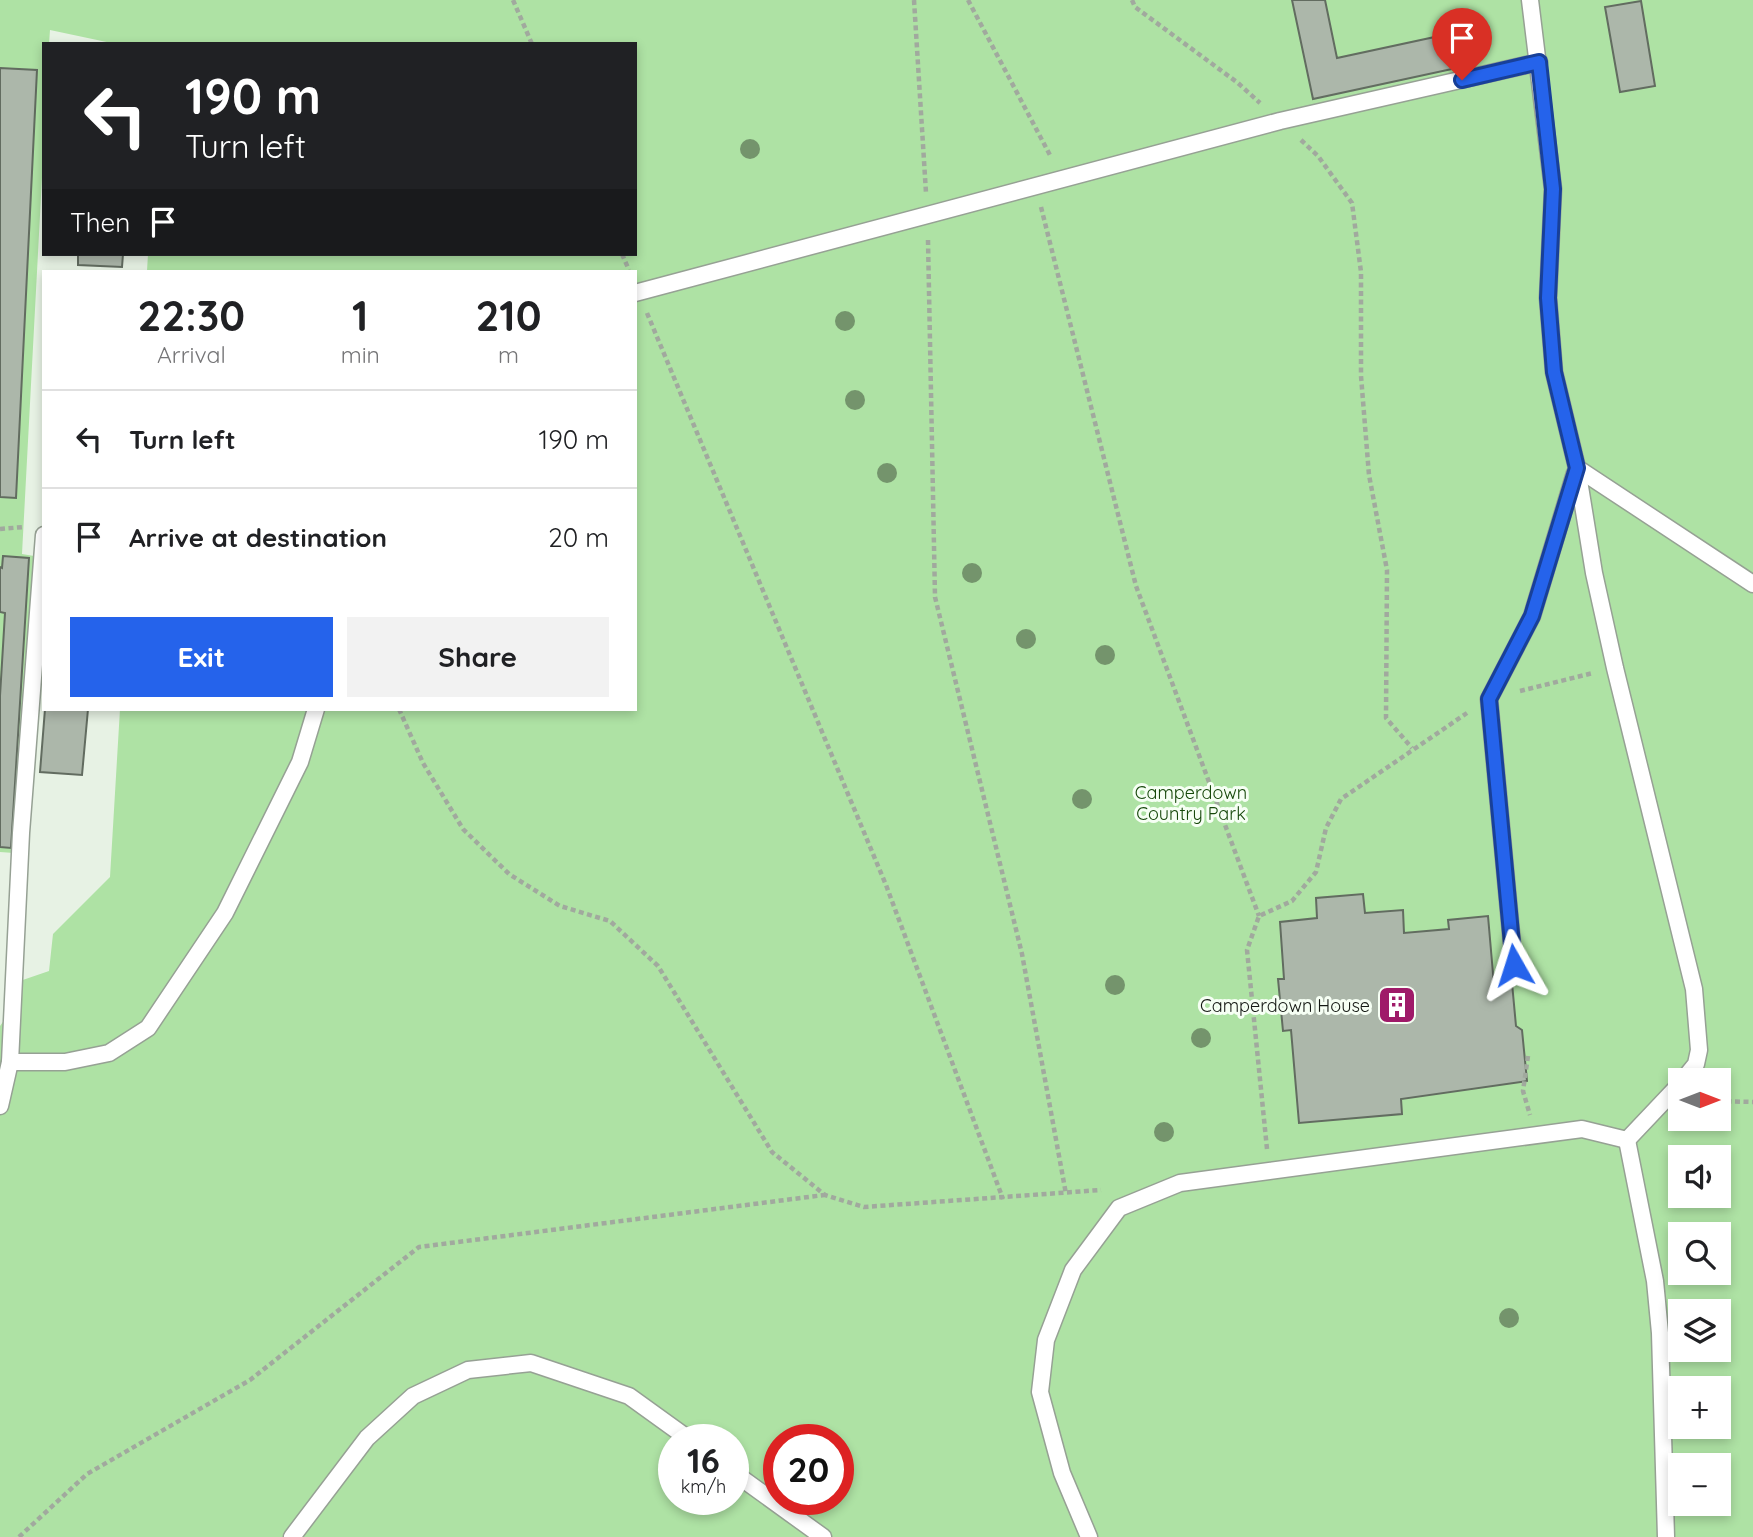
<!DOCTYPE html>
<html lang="en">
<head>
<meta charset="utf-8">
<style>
  body { margin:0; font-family:Quicksand,sans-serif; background:#f2f2f2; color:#202124; height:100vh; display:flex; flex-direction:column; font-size:26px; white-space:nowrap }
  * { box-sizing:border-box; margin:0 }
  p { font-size:23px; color:#757577 }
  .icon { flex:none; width:38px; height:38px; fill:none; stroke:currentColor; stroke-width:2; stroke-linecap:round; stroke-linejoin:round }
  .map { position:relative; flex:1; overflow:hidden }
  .side { position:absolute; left:42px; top:270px; width:595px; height:441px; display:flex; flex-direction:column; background:#fff; border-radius:0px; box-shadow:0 4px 10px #0003 }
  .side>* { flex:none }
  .hud { position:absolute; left:42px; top:42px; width:595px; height:214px; border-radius:0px; box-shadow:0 4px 10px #0003; background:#202124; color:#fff; overflow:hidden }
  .needle { width:46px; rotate:90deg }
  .fabs { position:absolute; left:1668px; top:1068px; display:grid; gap:14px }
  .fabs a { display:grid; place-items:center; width:63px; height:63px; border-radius:0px; background:#fff; box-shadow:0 4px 10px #0003; font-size:35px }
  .speed { position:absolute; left:658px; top:1424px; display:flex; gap:14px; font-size:35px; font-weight:700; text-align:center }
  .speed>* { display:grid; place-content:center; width:91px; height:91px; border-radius:50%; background:#fff; box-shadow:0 4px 10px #0003; line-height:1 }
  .speed small { font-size:18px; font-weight:400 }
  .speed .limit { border:10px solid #d22; background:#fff; color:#111 }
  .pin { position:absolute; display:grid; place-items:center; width:60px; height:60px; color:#fff; margin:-72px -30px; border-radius:50% 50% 50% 0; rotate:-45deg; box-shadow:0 0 7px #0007 }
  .pin .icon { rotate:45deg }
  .me { position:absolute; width:77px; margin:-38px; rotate:354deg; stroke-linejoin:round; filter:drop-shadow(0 0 5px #0008) }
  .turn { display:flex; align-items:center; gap:24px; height:147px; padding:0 28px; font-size:32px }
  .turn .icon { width:91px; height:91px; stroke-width:2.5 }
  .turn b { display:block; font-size:49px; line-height:60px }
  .then { display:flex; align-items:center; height:66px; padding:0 28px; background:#0003; gap:14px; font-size:26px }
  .eta { display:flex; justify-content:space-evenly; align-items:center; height:119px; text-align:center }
  .eta b { font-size:42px; font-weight:800; line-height:49px }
  .button { display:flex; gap:14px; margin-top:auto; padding:14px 28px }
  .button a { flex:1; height:80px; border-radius:0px; background:#2563eb; color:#fff; font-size:28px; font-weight:800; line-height:80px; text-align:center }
  .button a+a { background:#f2f2f2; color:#202124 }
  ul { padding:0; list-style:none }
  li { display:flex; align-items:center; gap:21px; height:98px; padding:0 28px; border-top:2px solid #e0e0e0 }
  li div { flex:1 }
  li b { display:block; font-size:26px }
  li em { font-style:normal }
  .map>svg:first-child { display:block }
  .green { fill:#aee2a4; fill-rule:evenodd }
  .building { fill:#acb7aa; stroke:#626c60; stroke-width:2 }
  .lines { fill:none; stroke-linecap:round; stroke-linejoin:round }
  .service-casing { stroke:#96a194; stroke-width:19 }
  .path { stroke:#a1a99e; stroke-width:4.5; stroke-dasharray:5 3.5; stroke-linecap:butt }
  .service { stroke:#fff; stroke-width:16 }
  .tree { fill:#74946c }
  .route-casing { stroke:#184099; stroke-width:18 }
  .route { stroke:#2563eb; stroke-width:12 }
  .labels { text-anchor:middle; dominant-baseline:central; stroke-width:6; stroke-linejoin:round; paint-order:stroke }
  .park-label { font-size:18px; fill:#16480a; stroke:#f6fff4 }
  .poi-label { font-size:18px; fill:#141813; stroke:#f6fff4; text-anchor:end }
</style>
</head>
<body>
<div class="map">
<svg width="1753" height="1537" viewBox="0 0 1753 1537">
  <rect width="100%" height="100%" fill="#e7f2e4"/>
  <path class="green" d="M0,0H1753V1537H0V1026L12,1009L14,983L49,971L53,934L110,877L120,709H635V271H147L148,254H635V44H116L50,30L49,44H44V140L22,554L34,556L14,853L0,852ZM1680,1080H1718V1118H1680ZM1680,1157H1718V1195H1680ZM1680,1234H1718V1272H1680ZM1680,1311H1718V1349H1680ZM1680,1388H1718V1426H1680ZM674,1440H733V1500H674ZM779,1440H838V1500H779ZM1680,1465H1718V1503H1680Z"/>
  <g class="building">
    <path d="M1292,0H1325L1337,58L1444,35L1452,69L1313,99Z"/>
    <path d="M1641,1L1655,86L1620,92L1605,7Z"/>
    <path d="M0,68L37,70L16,498L0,497Z"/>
    <path d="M78,254H123L122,267L78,265Z"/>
    <path d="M3,556L29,558L11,848L0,847V696L5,613L0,612V567L2,568Z"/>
    <path d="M45,709H88L82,775L40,772Z"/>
    <path d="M1363,894L1365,913L1403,910L1404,933L1449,929L1448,920L1488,916L1494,985L1512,983L1516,1026L1522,1030L1527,1081L1401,1099L1402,1114L1299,1123L1291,1030L1283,1031L1278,979H1284L1280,922L1317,918L1316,898Z"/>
  </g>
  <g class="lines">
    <defs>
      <g id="service">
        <path d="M1530,0L1553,189L1548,298L1554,372L1577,468L1594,573L1615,668L1694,989L1699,1050L1696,1064L1683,1080"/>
        <path d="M635,293L1280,121L1539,62"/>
        <path d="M1577,468L1753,584"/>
        <path d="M1514,965L1489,699L1532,616L1575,473"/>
        <path d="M10,1062L21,833L44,535"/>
        <path d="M0,1106L10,1062H65L109,1053L148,1028L225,913L300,762L316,709"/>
        <path d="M1627,1140L1655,1281L1660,1333L1666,1537"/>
        <path d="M1627,1140L1680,1084"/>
        <path d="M733,1472L823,1537"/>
        <path d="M292,1537L367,1438L413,1396L468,1370L531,1363L629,1396L690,1440"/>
        <path d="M1089,1537L1062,1473L1040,1392L1046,1340L1073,1270L1119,1208L1180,1183L1582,1129L1627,1140"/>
      </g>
    </defs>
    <use href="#service" class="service-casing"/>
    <g class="path">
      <path d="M513,0L532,44"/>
      <path d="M914,0L926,193"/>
      <path d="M968,0L1051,157"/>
      <path d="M1132,0L1135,7L1238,83L1260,103"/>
      <path d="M1301,140L1318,156L1352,203L1361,272V376L1369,475L1387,570L1386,718L1412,748"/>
      <path d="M1041,207L1136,586L1259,916"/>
      <path d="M928,240L935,597L1022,954L1066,1194"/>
      <path d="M622,254L629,270"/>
      <path d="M647,313L886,885L1003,1199"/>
      <path d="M0,529L24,527"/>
      <path d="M1520,691L1593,673"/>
      <path d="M399,709L423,763L463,829L509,874L560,906L610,921L658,966L772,1152L825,1195L864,1207L1101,1190"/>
      <path d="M1528,1056L1523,1091L1530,1115"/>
      <path d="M1718,1101L1753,1102"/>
      <path d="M1267,1149L1247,950L1259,916L1292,901L1316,872L1326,828L1341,799L1467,713"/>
      <path d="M19,1537L87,1474L250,1380L419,1247L824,1195"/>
    </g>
    <use href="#service" class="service"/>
  </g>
  <g class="tree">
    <circle cx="750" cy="149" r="10"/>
    <circle cx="845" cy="321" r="10"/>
    <circle cx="855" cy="400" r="10"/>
    <circle cx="887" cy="473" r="10"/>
    <circle cx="972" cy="573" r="10"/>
    <circle cx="1026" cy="639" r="10"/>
    <circle cx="1105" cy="655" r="10"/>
    <circle cx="1082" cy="799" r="10"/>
    <circle cx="1115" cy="985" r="10"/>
    <circle cx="1201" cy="1038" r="10"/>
    <circle cx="1164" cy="1132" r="10"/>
    <circle cx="1509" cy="1318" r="10"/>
  </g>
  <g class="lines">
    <defs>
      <path id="route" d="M1462,80L1539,62L1553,189L1548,298L1554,372L1577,468L1532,616L1489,699L1514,965"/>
    </defs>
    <use href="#route" class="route-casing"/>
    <use href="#route" class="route"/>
  </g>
  <defs>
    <symbol id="building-square" viewBox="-11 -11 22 22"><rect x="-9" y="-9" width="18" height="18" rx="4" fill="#9f1a69" stroke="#f6fff4"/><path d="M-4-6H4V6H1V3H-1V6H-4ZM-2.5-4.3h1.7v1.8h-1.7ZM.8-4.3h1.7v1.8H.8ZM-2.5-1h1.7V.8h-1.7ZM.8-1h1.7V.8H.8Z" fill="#fff"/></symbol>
  </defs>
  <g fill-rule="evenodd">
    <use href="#building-square" x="1375" y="983" width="44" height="44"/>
  </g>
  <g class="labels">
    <g class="park-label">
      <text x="1191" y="792">Camperdown<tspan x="1191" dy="21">Country Park</tspan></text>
    </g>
    <g class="poi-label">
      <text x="1370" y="1005">Camperdown House</text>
    </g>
  </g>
</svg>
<div class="fabs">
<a><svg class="needle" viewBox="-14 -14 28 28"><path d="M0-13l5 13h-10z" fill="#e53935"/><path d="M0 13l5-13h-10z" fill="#757577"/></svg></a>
<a><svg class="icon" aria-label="sound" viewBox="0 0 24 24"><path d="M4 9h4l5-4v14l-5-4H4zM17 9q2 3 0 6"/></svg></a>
<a><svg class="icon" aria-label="search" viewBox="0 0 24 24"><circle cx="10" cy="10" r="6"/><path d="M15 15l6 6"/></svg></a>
<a><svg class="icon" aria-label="layers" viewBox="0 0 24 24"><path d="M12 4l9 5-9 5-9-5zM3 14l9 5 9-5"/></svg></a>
<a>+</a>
<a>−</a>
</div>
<div class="speed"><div>16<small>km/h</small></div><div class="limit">20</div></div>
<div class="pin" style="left:1462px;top:80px;background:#d93025"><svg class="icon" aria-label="arrive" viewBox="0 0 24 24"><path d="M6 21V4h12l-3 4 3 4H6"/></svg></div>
<svg class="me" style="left:1514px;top:965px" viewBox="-20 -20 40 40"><path d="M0-17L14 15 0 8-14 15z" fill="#2563eb" stroke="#fff" stroke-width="4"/></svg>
<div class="hud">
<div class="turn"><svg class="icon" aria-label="left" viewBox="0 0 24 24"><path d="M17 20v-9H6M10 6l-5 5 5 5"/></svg><div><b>190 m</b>Turn left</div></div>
<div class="then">Then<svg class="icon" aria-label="arrive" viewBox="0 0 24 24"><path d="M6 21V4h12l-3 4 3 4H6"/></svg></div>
</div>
<section class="side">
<div class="eta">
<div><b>22:30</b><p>Arrival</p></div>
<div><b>1</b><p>min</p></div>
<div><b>210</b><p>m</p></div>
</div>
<ul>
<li><svg class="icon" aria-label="left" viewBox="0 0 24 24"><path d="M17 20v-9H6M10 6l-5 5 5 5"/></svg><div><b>Turn left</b></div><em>190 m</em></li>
<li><svg class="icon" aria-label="arrive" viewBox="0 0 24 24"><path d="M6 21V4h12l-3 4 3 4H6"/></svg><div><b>Arrive at destination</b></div><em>20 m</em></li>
</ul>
<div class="button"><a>Exit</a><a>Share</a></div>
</section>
</div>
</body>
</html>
